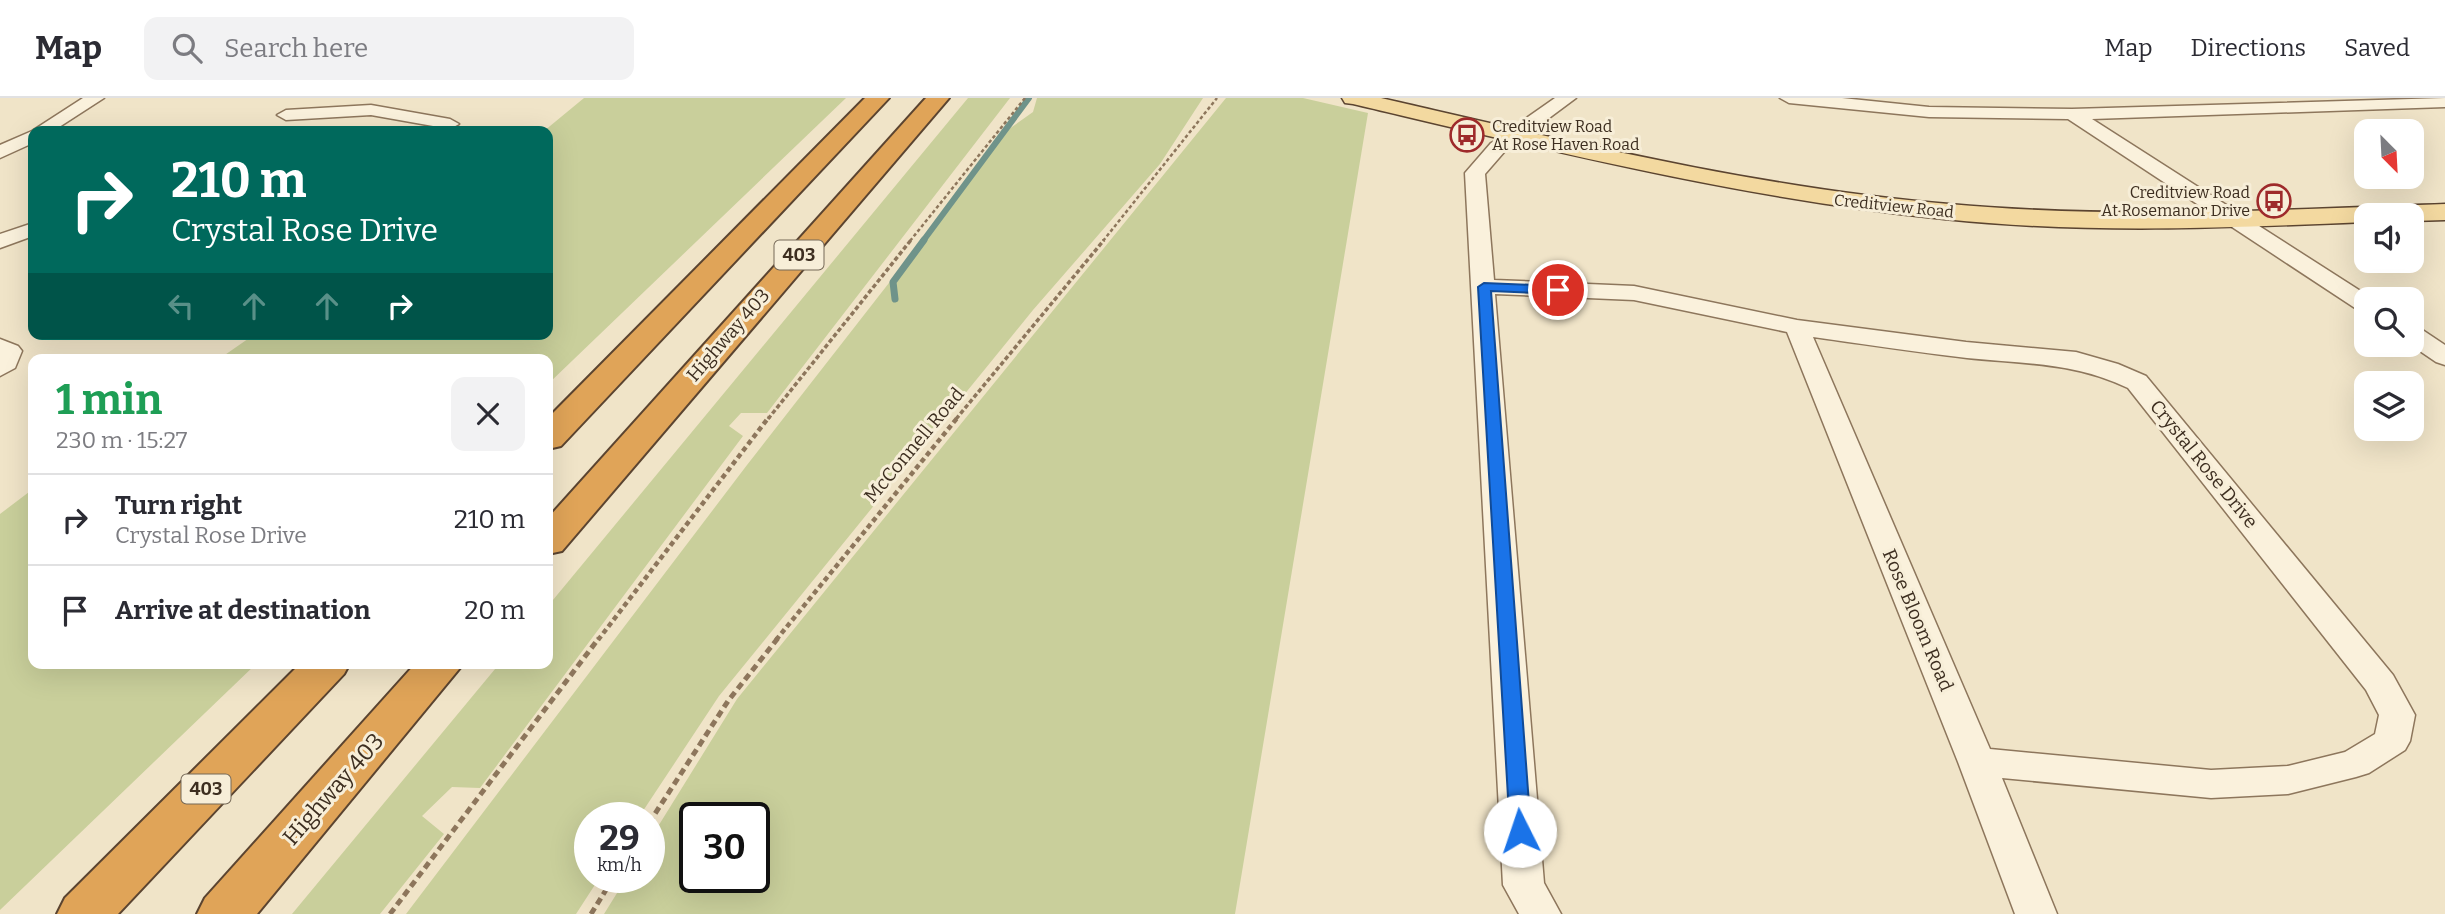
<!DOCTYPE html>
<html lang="en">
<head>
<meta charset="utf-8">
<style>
  body { margin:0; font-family:Bitter,serif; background:#f2f2f3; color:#2b2b33; height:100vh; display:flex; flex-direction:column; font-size:26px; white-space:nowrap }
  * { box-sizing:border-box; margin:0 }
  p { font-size:23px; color:#7c7c81 }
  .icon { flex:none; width:38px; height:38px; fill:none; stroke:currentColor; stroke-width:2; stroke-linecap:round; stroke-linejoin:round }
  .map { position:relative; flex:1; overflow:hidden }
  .side { position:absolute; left:28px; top:256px; width:525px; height:315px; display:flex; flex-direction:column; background:#fff; border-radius:14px; box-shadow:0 7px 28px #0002 }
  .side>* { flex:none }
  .top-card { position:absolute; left:28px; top:28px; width:525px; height:214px; border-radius:14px; box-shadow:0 7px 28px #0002; background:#00695c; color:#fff; overflow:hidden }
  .needle { width:46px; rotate:156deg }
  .controls { position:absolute; left:2354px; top:21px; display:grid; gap:14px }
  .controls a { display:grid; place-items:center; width:70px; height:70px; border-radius:14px; background:#fff; box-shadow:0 7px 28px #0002; font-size:35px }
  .speed { position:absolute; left:574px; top:704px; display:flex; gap:14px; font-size:35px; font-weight:700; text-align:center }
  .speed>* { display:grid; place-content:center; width:91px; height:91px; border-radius:50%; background:#fff; box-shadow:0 7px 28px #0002; line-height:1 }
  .speed small { font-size:18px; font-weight:400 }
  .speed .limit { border:4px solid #111; border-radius:10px; background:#fff; color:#111 }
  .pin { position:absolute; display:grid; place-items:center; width:60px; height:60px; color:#fff; margin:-30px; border:4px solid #fff; border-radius:50%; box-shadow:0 2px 7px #0007 }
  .me { position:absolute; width:77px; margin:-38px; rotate:356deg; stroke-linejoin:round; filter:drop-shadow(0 0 5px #0008) }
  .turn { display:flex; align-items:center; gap:24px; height:147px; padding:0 28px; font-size:32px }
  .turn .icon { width:91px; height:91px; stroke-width:2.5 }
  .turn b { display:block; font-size:49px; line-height:60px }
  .lanes { display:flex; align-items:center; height:66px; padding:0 28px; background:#0003; justify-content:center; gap:35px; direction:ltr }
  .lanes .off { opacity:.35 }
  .round { display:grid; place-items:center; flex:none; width:74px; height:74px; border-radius:14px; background:#f2f2f3 }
  .summary { display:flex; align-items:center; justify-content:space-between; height:119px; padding:0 28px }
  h1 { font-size:42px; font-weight:700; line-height:52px; color:#1e9e55 }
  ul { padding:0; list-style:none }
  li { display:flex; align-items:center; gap:21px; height:91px; padding:0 28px; border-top:2px solid #e1e1e2 }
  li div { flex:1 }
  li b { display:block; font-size:26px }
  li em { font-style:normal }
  header { display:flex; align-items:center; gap:42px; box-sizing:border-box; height:98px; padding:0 35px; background:#fff; border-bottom:2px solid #e1e1e2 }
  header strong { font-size:33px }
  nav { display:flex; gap:38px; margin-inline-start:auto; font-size:24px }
  .search { width:490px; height:63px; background:#f2f2f3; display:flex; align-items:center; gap:18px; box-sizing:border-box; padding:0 24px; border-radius:14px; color:#7c7c81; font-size:26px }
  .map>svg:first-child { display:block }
  .green { fill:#c9cf9b; fill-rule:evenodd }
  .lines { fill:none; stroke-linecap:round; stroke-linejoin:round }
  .stream-far1 { stroke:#6f938a; stroke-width:6 }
  .stream { stroke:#6f938a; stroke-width:7 }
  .minor-casing { stroke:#8d765c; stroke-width:3 }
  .major-casing { stroke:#5b4430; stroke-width:3 }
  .highway-casing { stroke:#5b4430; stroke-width:4 }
  .path-far3 { stroke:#8d765c; stroke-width:2.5; stroke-dasharray:3.5 2.5; stroke-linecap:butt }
  .path-far2 { stroke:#8d765c; stroke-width:3.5; stroke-dasharray:4.5 2.5; stroke-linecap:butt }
  .path-far1 { stroke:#8d765c; stroke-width:4.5; stroke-dasharray:5 3.5; stroke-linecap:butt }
  .path { stroke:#8d765c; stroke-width:5; stroke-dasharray:7 4.5; stroke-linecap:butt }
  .minor { fill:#faf1dc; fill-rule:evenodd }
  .major { fill:#f3d9a0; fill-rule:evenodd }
  .highway { fill:#e0a458; fill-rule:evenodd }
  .route { fill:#1a73e8; stroke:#114b97; stroke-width:2 }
  .labels { text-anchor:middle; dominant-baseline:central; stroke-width:6; stroke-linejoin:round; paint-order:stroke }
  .far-poi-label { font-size:16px; fill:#3d2e20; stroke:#f7eed8; text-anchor:start }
  .far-street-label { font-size:16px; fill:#3d2e20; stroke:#f7eed8 }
  .shield { fill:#f7eed8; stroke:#756857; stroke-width:2 }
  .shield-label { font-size:18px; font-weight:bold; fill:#3d2e20 }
  .street-label { font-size:19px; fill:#3d2e20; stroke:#f7eed8 }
  .near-street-label { font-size:23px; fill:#3d2e20; stroke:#f7eed8 }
</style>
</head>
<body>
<header>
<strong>Map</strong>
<div class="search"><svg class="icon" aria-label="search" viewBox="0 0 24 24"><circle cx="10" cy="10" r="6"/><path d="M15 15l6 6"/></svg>Search here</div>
<nav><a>Map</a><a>Directions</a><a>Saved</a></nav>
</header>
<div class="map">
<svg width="2445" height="816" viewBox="0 0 2445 816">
  <rect width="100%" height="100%" fill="#f0e4c8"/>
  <g class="green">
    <path d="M584,0H846L548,286V261H219L255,236H548V33H544Z"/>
    <path d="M968,0H1010L767,315H741L729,328L743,338L480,690L452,689L422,718L444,736L380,816H292L500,565H548V508Z"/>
    <path d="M1037,0H1203L1160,66L1033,212L719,598L639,719H590V779H600L576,816H406L747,367L1009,31L1033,14Z"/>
    <path d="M1226,0H1303L1368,15L1235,816H604L627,779H649V743L737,601ZM754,719V779H695V719Z"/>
    <path d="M33,391V565H257L0,812V416Z"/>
  </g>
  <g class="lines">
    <path class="stream-far1" d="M923,143L1029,0"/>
    <path class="stream" d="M895,201L893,184L924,142"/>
    <defs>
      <g id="minor">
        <path d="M83,0H104L53,33H33V45L0,60V47L32,33Z"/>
        <path d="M1555,0H1576L1537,29L1526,42L1505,53L1485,76L1494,182L1634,188L1797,222L1966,244L2076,254L2118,266L2146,278L2393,577L2415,617L2410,643L2405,652L2369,675L2356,679L2288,696L2211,700L2002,680L2057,816H2015L1958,664L1787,234L1634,202L1495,196L1544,785L1561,816H1519L1503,787L1465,75L1491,45L1512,34L1525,21ZM1813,239C1864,246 1915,254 1967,260C2025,266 2073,264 2128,290L2366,592L2379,617L2375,636L2345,654L2288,668L2211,672L1990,651Z"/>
        <path d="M1780,0H1842L1929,9L2072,11L2445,0V9L2092,21L2373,201H2366V214L2358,212L2068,21L1929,19L1789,5Z"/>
        <path d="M371,7L450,21L459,26L450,31L371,17L286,22L277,17L286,12Z"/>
        <path d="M33,125V138L0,150V136Z"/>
        <path d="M2412,229L2421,231L2445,247V267L2436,264L2411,247Z"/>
        <path d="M0,241L18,248L22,253L15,270L0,278Z"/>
      </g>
      <path id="major" d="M1342,0H1381C1569,43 1757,90 1949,106C2114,121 2280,112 2445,106V122L2412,123V117H2366V124C2226,130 2084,136 1944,121C1744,101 1548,52 1353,6L1345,5Z"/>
      <g id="highway">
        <path d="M865,0H889L561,348L548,351V320Z"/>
        <path d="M926,0H949L562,453L548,456V420Z"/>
        <path d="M301,565H350L344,576L118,816H57L65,800Z"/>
        <path d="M416,565H464L257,816H197L205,800Z"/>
      </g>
    </defs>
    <use href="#minor" class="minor-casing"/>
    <use href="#major" class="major-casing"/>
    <use href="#highway" class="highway-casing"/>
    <g class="path-far3">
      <path d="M910,143L1025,0"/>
      <path d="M1103,143L1217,0"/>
    </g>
    <g class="path-far2">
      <path d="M768,321L911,142"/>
      <path d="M956,321L1104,142"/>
    </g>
    <g class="path-far1">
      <path d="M598,542L769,319"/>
      <path d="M776,542L958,319"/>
    </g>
    <g class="path">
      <path d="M649,725L728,603L778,540"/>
      <path d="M390,816L599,540"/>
      <path d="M591,816L614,779"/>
    </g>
    <use href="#minor" class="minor"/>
    <use href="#major" class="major"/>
    <use href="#highway" class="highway"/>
  </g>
  <path class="route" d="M1484,185L1558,188L1564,192L1558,196L1491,193L1531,733L1528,739L1520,741L1513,739L1510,733L1478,189Z"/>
  <defs>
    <symbol id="bus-ring" viewBox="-11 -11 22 22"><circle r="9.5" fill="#f7eed8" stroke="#9e2a2b" stroke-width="1.5"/><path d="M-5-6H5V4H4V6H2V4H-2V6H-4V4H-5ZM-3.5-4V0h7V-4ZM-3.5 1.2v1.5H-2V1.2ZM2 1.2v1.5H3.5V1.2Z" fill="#9e2a2b"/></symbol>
  </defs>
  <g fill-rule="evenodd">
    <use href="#bus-ring" x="1448" y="18" width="38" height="38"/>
    <use href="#bus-ring" x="2255" y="84" width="38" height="38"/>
  </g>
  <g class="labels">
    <g class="far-poi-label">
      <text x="1492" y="28">Creditview Road<tspan x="1492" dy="18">At Rose Haven Road</tspan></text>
      <text x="2250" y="94" text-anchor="end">Creditview Road<tspan x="2250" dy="18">At Rosemanor Drive</tspan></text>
    </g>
    <g class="far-street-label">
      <text transform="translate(1894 108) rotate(6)">Creditview Road</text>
    </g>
    <g class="shield">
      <rect x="774.5" y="142.5" width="49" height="29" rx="5"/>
      <rect x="181.5" y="676.5" width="49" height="29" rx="5"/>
    </g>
    <g class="shield-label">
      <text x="799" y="157">403</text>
      <text x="206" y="691">403</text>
    </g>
    <g class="street-label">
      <text transform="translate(728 237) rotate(-49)">Highway 403</text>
      <text transform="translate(914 347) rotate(-50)">McConnell Road</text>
      <text transform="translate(2204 366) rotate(51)">Crystal Rose Drive</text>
      <text transform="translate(1918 522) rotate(67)">Rose Bloom Road</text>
    </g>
    <g class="near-street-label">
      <text transform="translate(333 691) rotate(-49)">Highway 403</text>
    </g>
  </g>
</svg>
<div class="controls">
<a><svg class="needle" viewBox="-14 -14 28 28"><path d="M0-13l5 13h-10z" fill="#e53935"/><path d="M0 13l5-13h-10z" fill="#7c7c81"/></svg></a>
<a><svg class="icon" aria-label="sound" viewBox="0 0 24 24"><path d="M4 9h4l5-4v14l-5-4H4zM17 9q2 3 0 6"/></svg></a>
<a><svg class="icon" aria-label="search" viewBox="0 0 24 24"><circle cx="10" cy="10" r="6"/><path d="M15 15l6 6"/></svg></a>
<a><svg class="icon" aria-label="layers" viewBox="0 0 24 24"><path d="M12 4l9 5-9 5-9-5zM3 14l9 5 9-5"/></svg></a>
</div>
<div class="speed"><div>29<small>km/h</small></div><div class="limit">30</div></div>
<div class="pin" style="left:1558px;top:192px;background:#d93025"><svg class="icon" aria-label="arrive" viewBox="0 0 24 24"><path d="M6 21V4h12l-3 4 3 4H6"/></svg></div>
<svg class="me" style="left:1520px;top:733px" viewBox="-20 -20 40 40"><circle r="19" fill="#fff"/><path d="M0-13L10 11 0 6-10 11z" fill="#1a73e8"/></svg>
<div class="top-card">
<div class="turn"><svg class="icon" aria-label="right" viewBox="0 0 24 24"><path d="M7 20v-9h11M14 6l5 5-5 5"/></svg><div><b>210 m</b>Crystal Rose Drive</div></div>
<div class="lanes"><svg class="icon off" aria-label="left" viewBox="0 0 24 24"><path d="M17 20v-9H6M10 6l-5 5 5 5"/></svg><svg class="icon off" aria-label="ahead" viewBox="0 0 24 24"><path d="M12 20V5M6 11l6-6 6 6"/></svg><svg class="icon off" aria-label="ahead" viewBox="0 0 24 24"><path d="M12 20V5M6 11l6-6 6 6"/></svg><svg class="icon" aria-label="right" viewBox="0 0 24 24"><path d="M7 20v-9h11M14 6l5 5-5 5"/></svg></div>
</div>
<section class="side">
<div class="summary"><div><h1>1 min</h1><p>230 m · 15:27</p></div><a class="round"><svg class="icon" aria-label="close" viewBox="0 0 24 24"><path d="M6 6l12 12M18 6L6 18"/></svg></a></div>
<ul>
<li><svg class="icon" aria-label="right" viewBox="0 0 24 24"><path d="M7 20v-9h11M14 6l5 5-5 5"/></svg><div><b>Turn right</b><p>Crystal Rose Drive</p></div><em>210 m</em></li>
<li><svg class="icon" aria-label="arrive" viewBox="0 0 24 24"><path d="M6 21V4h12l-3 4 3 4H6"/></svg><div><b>Arrive at destination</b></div><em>20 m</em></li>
</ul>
</section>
</div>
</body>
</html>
